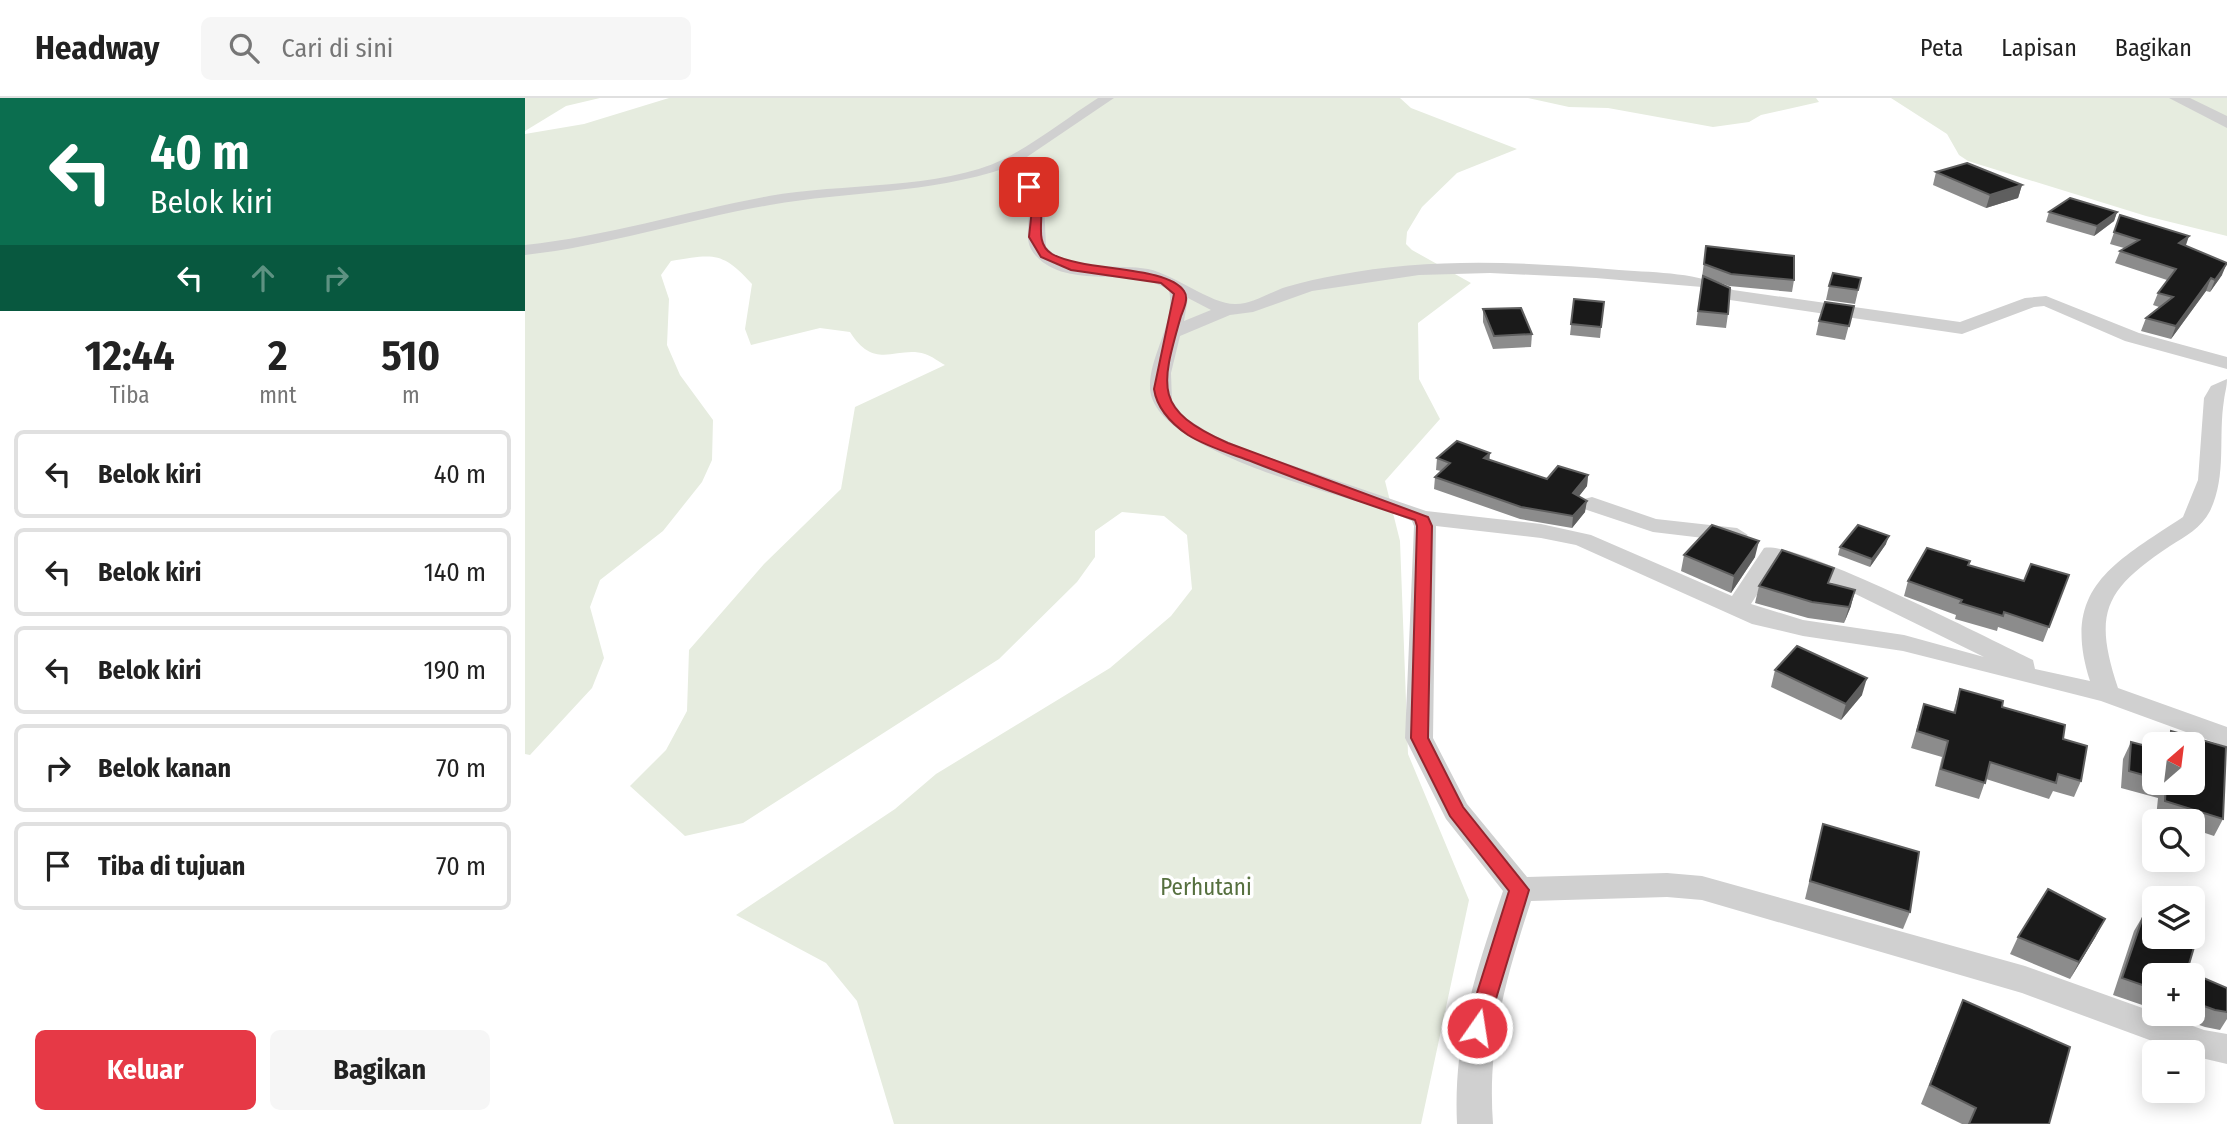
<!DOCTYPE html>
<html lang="id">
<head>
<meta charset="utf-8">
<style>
  body { margin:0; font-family:"Fira Sans Condensed",sans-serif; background:#f6f6f6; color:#222; height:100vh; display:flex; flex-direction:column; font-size:26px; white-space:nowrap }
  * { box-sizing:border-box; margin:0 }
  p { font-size:23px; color:#767676 }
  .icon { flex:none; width:38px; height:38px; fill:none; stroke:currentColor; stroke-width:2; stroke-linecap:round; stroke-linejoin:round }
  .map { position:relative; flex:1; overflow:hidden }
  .drawer { display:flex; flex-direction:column; background:#fff; width:525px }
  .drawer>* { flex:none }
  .banner { background:#0b6e4f; color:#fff; overflow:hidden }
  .needle { width:46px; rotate:28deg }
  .fabs { position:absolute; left:1617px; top:634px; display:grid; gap:14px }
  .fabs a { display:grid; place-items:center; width:63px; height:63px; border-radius:10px; background:#fff; box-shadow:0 4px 18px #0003; font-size:35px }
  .pin { position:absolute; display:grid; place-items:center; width:60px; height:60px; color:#fff; margin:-30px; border-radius:14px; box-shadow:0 4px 10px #0006 }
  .me { position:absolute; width:77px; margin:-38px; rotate:13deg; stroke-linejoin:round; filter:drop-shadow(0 0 5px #0008) }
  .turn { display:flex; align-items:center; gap:24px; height:147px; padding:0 35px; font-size:32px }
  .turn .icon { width:91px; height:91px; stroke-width:2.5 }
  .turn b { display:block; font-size:49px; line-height:60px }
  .lanes { display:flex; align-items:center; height:66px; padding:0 35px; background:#0003; justify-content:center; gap:35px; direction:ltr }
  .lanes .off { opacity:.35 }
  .eta { display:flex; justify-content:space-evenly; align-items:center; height:119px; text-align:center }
  .eta b { font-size:42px; font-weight:700; line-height:49px }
  .button { display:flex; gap:14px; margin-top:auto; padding:14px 35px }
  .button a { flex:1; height:80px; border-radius:10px; background:#e63946; color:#fff; font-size:28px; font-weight:700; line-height:80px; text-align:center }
  .button a+a { background:#f6f6f6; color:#222 }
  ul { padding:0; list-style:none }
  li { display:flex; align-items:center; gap:21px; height:88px; margin:0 14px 10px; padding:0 21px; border:4px solid #e0e0e0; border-radius:10px }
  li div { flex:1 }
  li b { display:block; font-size:26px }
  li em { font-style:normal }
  header { display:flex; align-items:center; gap:42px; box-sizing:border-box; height:98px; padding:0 35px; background:#fff; border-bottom:2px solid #e0e0e0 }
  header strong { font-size:33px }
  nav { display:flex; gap:38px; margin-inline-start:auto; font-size:24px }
  .search { width:490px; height:63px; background:#f6f6f6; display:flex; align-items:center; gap:18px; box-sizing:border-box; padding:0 24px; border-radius:10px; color:#767676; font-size:26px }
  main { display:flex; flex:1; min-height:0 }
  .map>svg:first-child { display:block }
  .green { fill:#e6ecdf }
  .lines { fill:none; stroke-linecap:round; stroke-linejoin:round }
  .minor { fill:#d0d0d0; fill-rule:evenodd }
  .tertiary { fill:#d0d0d0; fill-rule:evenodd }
  .wall { fill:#8c8c8c }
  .shaded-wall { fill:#5f5f5f }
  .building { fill:#1a1a1a; stroke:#5f5f5f; stroke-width:2 }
  .route { fill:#e63946; stroke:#96252e; stroke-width:2 }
  .labels { text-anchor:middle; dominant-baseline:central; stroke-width:7; stroke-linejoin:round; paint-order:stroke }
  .near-park-label { font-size:23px; fill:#56703f; stroke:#fff }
</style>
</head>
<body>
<header>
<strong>Headway</strong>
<div class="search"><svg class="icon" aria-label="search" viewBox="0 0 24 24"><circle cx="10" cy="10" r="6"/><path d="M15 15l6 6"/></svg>Cari di sini</div>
<nav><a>Peta</a><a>Lapisan</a><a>Bagikan</a></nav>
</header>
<main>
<section class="drawer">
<div class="banner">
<div class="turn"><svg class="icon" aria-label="left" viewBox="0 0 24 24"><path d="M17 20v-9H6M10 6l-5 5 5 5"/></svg><div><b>40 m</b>Belok kiri</div></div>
<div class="lanes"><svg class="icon" aria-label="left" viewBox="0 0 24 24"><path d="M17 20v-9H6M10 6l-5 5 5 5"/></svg><svg class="icon off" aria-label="ahead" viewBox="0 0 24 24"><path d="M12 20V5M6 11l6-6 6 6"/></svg><svg class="icon off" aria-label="right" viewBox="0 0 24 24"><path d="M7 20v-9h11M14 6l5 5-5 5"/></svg></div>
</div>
<div class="eta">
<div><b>12:44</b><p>Tiba</p></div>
<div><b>2</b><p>mnt</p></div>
<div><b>510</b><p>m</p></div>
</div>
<ul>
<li><svg class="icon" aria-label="left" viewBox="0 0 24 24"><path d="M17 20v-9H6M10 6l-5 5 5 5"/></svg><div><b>Belok kiri</b></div><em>40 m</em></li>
<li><svg class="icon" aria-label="left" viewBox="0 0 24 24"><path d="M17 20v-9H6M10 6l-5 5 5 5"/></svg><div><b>Belok kiri</b></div><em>140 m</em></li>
<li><svg class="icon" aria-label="left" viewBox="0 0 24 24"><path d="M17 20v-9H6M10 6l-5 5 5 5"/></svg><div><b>Belok kiri</b></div><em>190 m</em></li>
<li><svg class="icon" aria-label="right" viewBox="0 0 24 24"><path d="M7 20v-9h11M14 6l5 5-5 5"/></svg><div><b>Belok kanan</b></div><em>70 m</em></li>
<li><svg class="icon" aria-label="arrive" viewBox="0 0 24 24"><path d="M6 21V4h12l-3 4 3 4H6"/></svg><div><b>Tiba di tujuan</b></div><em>70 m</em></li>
</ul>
<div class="button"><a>Keluar</a><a>Bagikan</a></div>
</section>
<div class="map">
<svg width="1702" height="1026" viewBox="0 0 1702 1026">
  <rect width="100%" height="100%" fill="#fff"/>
  <g class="green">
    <path d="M0,0H75L41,8L0,33Z"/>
    <path d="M144,0H875L886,10L992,51L932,75L897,109L882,134L881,146L887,152L946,185L893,225L894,281L915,321L860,383L875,443L883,656L944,802L896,1026H369L332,903L301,865L211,817L370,711L411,676L585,570L646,518L667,491L662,437L639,418L597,414L570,433V459L552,484L474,561L218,725L160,738L105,688L141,652L162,613L164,552L239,466L316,391L330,309L420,267C414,264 407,258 400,256C372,247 350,274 325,234L295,230L226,247L220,231L227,186C197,153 189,156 146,163L136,177L144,201L142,247L155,277L188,322L187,362L177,384L138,433L75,482L65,509L79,560L67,590L5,657L0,656V36L59,26Z"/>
    <path d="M1003,0H1291L1294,4L1236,17L1224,24L1188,29L1083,10L1044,9Z"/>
    <path d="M1366,0H1702V138L1621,118L1443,63L1434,57L1422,36Z"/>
  </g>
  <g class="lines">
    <g class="minor">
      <path d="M573,0H589L493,65L519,104L521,149C546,176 590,165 623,171C651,177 687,207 711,206C728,206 745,194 761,189C778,184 795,180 813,177C906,159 1001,164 1094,172C1135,175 1172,174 1208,192L1435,224L1500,200L1521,198L1614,235L1702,259V271L1600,243L1519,208L1509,209L1437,236L1205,202L1177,189L1071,180L965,175L894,177L787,193L728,214L705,217L655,238L646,275L647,303L659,319L686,336L722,352L901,413L1016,426L1066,437L1207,498L1239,450C1272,442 1466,542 1508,562L1510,571L1565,583C1535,490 1589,465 1658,419L1673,382L1679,300L1686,288L1702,281C1702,289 1700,294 1699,302C1693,339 1702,378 1685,413C1676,430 1661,438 1645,448C1579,492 1568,515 1593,590L1702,629V649L1576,603L1378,553L1278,538L1227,526L1051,447L1016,440L911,428L908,640L942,706L1002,779L1142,775L1177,778L1500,868L1679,932L1702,936V966L1668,958V954H1657L1497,895L1177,802L1142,799L1006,803C981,880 962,944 968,1026H932C928,940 951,873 978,793L921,721L880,640L889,428L887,423L863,413C813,396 627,352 625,290C624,257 651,225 644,192C605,167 544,193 511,158C496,142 507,125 503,106C500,92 491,81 481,70C404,96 324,93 245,107C163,121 83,148 0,157V147C83,138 162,113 244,98C315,85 416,92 479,61C512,44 542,20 573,0ZM663,200L686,212L659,223ZM1252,465L1308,485L1459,559L1379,537L1278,522L1226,506Z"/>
      <path d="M1067,399L1131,421L1212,430L1223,437L1212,444L1128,434L1059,411L1056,406L1059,401Z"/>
    </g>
    <path class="tertiary" d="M1644,0H1665L1702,18V30Z"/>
  </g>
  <g class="wall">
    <path d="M1411,74L1497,87L1493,100L1461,110L1408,87Z"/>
    <path d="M1524,114H1592L1589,123L1569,138L1521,124Z"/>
    <path d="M1595,117L1661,148L1697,177L1685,194L1681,193L1646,241L1616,233L1621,220L1634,209L1628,207L1633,195L1642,182L1590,165L1595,153L1599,150L1585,146Z"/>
    <path d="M1181,148L1269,182L1267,194L1204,188L1185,181L1203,216L1201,230L1171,227Z"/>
    <path d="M1336,180L1330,206L1301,202L1304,188Z"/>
    <path d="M1049,201L1079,204L1075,240L1045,237Z"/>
    <path d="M1329,208L1320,242L1291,237L1294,223Z"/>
    <path d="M958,211L1007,236L1006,249L968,251L958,224Z"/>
    <path d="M912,360L965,362L1022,381L1063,377L1062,388L1054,398L1060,414L1047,430L995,421L909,391L910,379L916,373L911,372Z"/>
    <path d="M1361,446L1345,469L1313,457L1315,449Z"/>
    <path d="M1159,457L1230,459L1206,495L1156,473Z"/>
    <path d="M1445,463L1443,467L1499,483L1544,477L1518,544L1473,529L1472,533L1430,521L1431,517L1379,498L1383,483Z"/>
    <path d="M1305,485L1326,508L1319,525L1283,520L1230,505L1234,488Z"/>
    <path d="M1250,572L1337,597L1316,622L1246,589Z"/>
    <path d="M1435,591L1477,609L1538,641L1556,683L1549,699L1528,693L1524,701L1461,681L1454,701L1410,688L1417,659L1386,650L1399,606L1428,615Z"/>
    <path d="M1646,633L1701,649L1698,721L1689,738L1668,731V723H1640L1631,720L1633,700L1596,690L1598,661L1606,644L1629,650V684H1668V646H1640Z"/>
    <path d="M1298,726L1385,814L1378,831L1280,801Z"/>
    <path d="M1619,816L1662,873L1702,890V921L1695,932L1680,929L1640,915H1668V877H1629V911L1588,897L1609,833Z"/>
    <path d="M1571,838L1545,881L1485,856L1493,839Z"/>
    <path d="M1438,902L1524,1026H1437L1396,1006Z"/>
  </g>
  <g class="shaded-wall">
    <path d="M1497,87L1493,100L1461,110L1465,97Z"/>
    <path d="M1592,114L1589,123L1569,138L1572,128Z"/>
    <path d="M1664,138L1660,150L1654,145Z"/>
    <path d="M1702,165L1697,177L1685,194L1690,182Z"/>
    <path d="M1686,180L1681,193L1646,241L1651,228Z"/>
    <path d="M965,355L964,366L959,360Z"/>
    <path d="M1063,377L1062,388L1047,407L1048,395Z"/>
    <path d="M1062,403L1060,414L1047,430L1048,418Z"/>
    <path d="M1364,438L1361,446L1345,469L1347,461Z"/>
    <path d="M1234,443L1230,459L1206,495L1209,478Z"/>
    <path d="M1330,492L1326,508L1319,525L1324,509Z"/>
    <path d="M1342,580L1337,597L1316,622L1321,606Z"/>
    <path d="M1580,821L1571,838L1545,881L1554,864Z"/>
  </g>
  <g class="building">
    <path d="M1442,65L1497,87L1465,97L1411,74Z"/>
    <path d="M1545,100L1592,114L1572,128L1524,114Z"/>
    <path d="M1595,117L1664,138L1654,145L1702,165L1690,182L1686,180L1651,228L1621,220L1648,199L1633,195L1651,171L1595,153L1614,142L1589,134Z"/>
    <path d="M1181,148L1269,158V182L1206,176L1179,166Z"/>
    <path d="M1308,175L1336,180L1333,192L1304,188Z"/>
    <path d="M1178,178L1205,190L1203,216L1173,213Z"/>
    <path d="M1049,201L1079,204L1076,229L1046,226Z"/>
    <path d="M1300,204L1329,208L1324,228L1294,223Z"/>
    <path d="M996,210L1007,236L969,238L958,211Z"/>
    <path d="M932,343L965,355L959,360L1022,381L1033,368L1063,377L1048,395L1062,403L1048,418L996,409L910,379L925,365L912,360Z"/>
    <path d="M1187,427L1234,443L1209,478L1159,457Z"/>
    <path d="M1333,427L1364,438L1347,461L1315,449Z"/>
    <path d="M1402,450L1445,463L1443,467L1499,483L1506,466L1544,477L1524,529L1479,514L1478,518L1435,505L1437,502L1383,483Z"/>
    <path d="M1257,452L1309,470L1303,485L1330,492L1324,509L1287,504L1234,488Z"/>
    <path d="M1272,548L1342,580L1321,606L1250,572Z"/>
    <path d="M1435,591L1478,603L1477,609L1540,627L1538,641L1562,648L1556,683L1533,676L1531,685L1465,664L1460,685L1416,671L1423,643L1392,633L1399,606L1430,615Z"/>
    <path d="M1646,633L1701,649L1698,721L1640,703L1641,684H1668V646H1645Z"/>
    <path d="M1606,644L1629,650V680L1604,673Z"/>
    <path d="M1298,726L1394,754L1385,814L1285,783Z"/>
    <path d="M1523,791L1580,821L1554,864L1493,839Z"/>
    <path d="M1619,816L1629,821V838H1668V837L1672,839L1662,873L1702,890V914L1690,912L1668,904V877H1629V891L1597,880Z"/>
    <path d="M1438,902L1545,949L1524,1026H1444L1451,1010L1405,987Z"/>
  </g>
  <path class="route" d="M504,86C531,99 502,142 527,156C559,174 641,167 659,193C664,200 659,210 656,218C635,291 629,312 703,345L903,419L907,428L903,640L938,709L1004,792L960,937L952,940L944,937L941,930L984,793L925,718L886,640L892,428L890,422C835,404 781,385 728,364C707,356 682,349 663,337C647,326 632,311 629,291L649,196L636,185L546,172L516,159L504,139L507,111L499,89Z"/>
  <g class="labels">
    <g class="near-park-label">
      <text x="681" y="789">Perhutani</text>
    </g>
  </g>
</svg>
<div class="fabs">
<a><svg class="needle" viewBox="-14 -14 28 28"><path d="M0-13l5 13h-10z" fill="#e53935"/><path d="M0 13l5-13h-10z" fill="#767676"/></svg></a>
<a><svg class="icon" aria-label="search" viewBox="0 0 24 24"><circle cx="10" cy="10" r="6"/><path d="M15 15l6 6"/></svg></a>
<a><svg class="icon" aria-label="layers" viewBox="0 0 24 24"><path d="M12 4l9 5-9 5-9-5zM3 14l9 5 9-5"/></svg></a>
<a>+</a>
<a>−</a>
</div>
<div class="pin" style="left:504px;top:89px;background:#d93025"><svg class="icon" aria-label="arrive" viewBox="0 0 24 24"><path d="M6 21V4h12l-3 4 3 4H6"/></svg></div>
<svg class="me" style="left:952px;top:930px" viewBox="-20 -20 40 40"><circle r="17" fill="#e63946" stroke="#fff" stroke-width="3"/><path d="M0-11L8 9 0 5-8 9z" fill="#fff"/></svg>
</div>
</main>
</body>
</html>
